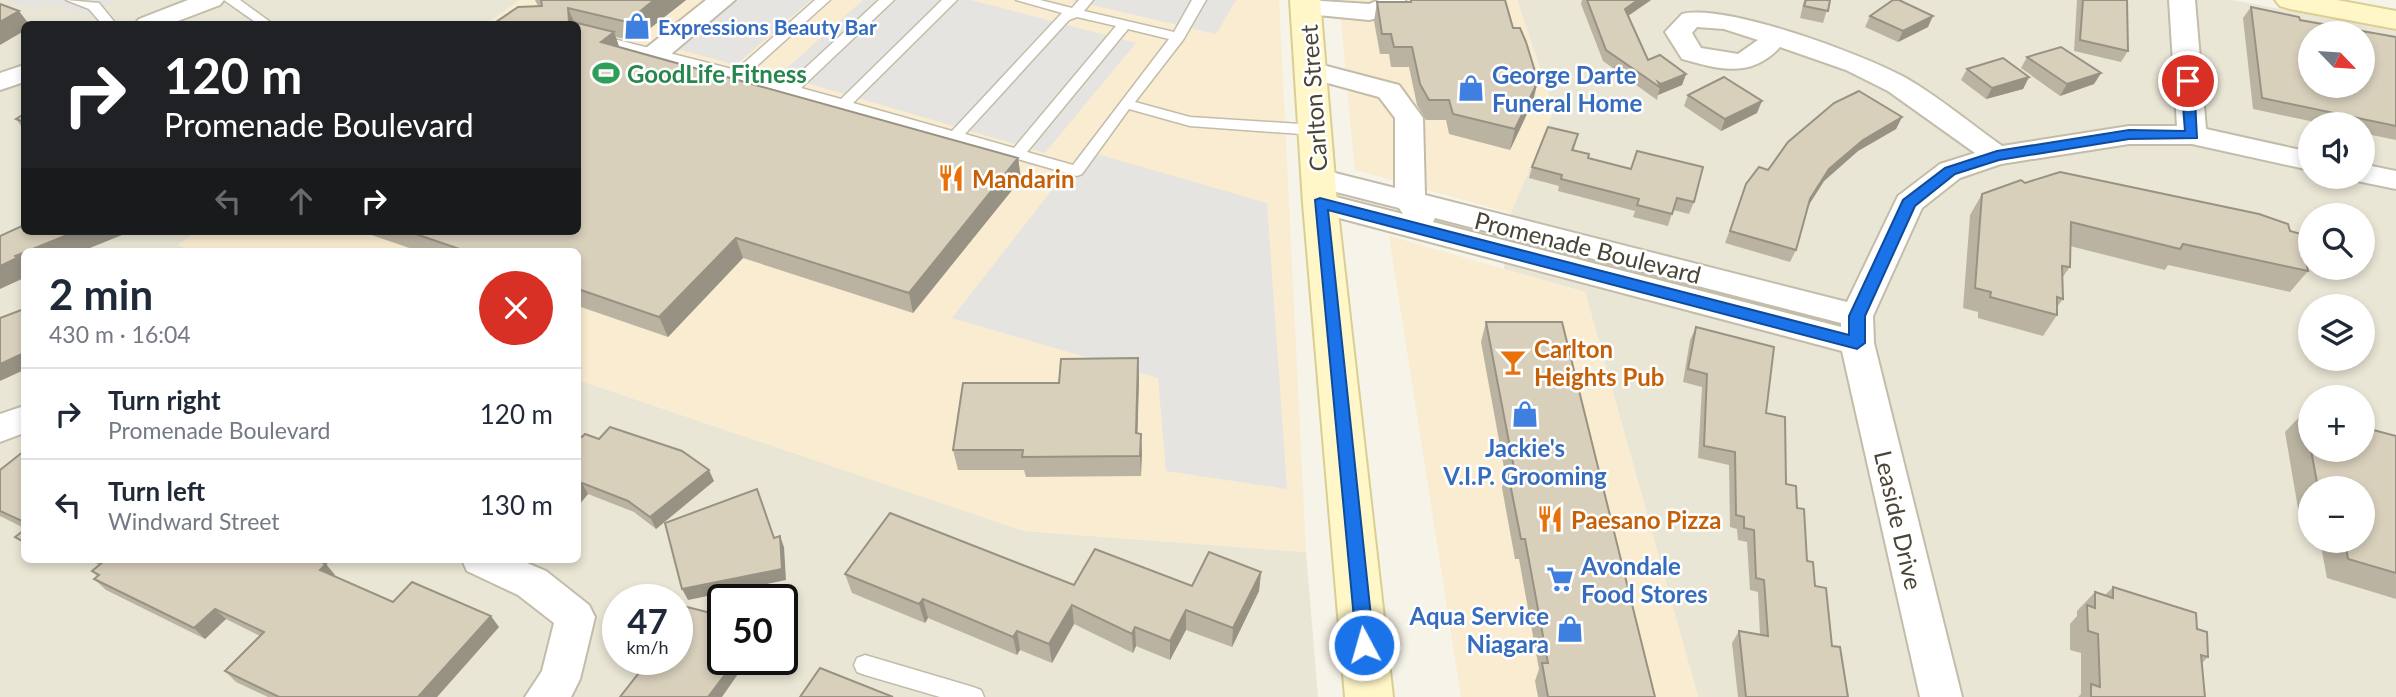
<!DOCTYPE html>
<html lang="en">
<head>
<meta charset="utf-8">
<style>
  body { margin:0; font-family:Lato,sans-serif; background:#f6f6f7; color:#1f2937; height:100vh; display:flex; flex-direction:column; font-size:26px; white-space:nowrap }
  * { box-sizing:border-box; margin:0 }
  p { font-size:23px; color:#747a83 }
  .icon { flex:none; width:38px; height:38px; fill:none; stroke:currentColor; stroke-width:2; stroke-linecap:round; stroke-linejoin:round }
  .map { position:relative; flex:1; overflow:hidden }
  .sheet { position:absolute; left:21px; top:248px; width:560px; height:315px; display:flex; flex-direction:column; background:#fff; border-radius:10px; box-shadow:0 4px 10px #0003 }
  .sheet>* { flex:none }
  .guide { position:absolute; left:21px; top:21px; width:560px; height:214px; border-radius:10px; box-shadow:0 4px 10px #0003; background:#202124; color:#fff; overflow:hidden }
  .needle { width:46px; rotate:115deg }
  .controls { position:absolute; left:2298px; top:21px; display:grid; gap:14px }
  .controls a { display:grid; place-items:center; width:77px; height:77px; border-radius:50%; background:#fff; box-shadow:0 4px 10px #0003; font-size:35px }
  .speed { position:absolute; left:602px; top:584px; display:flex; gap:14px; font-size:35px; font-weight:700; text-align:center }
  .speed>* { display:grid; place-content:center; width:91px; height:91px; border-radius:50%; background:#fff; box-shadow:0 4px 10px #0003; line-height:1 }
  .speed small { font-size:18px; font-weight:400 }
  .speed .limit { border:4px solid #111; border-radius:10px; background:#fff; color:#111 }
  .pin { position:absolute; display:grid; place-items:center; width:60px; height:60px; color:#fff; margin:-30px; border:4px solid #fff; border-radius:50%; box-shadow:0 2px 7px #0007 }
  .me { position:absolute; width:77px; margin:-38px; rotate:354deg; stroke-linejoin:round; filter:drop-shadow(0 0 5px #0008) }
  .turn { display:flex; align-items:center; gap:24px; height:147px; padding:0 28px; font-size:32px }
  .turn .icon { width:91px; height:91px; stroke-width:2.5 }
  .turn b { display:block; font-size:49px; line-height:60px }
  .lanes { display:flex; align-items:center; height:66px; padding:0 28px; background:#0003; justify-content:center; gap:35px; direction:ltr }
  .lanes .off { opacity:.35 }
  .round { display:grid; place-items:center; flex:none; width:74px; height:74px; border-radius:37px; background:#f6f6f7 }
  .summary { display:flex; align-items:center; justify-content:space-between; height:119px; padding:0 28px }
  h1 { font-size:42px; font-weight:700; line-height:52px }
  ul { padding:0; list-style:none }
  li { display:flex; align-items:center; gap:21px; height:91px; padding:0 28px; border-top:2px solid #e0e1e3 }
  li div { flex:1 }
  li b { display:block; font-size:26px }
  li em { font-style:normal }
  .map>svg:first-child { display:block }
  .residential { fill:#eae6d5; fill-rule:evenodd }
  .commercial { fill:#f9ecd1 }
  .parking { fill:#e6e4e0 }
  .lines { fill:none; stroke-linecap:round; stroke-linejoin:round }
  .service-casing { stroke:#c2bca9; stroke-width:3 }
  .minor-casing { stroke:#c2bca9; stroke-width:4 }
  .secondary-casing { stroke:#dace93; stroke-width:4 }
  .service { fill:#fff; fill-rule:evenodd }
  .minor { fill:#fff; fill-rule:evenodd }
  .secondary { fill:#fff7c8; fill-rule:evenodd }
  .wall { fill:#bbb3a2 }
  .shaded-wall { fill:#989284 }
  .building { fill:#d9d0bc; stroke:#989284; stroke-width:2; fill-rule:evenodd }
  .route { fill:#1a73e8; stroke:#114b97; stroke-width:2 }
  .labels { text-anchor:middle; dominant-baseline:central; stroke-width:5; stroke-linejoin:round; paint-order:stroke }
  .far-shop-label { font-size:21px; font-weight:bold; fill:#366cbe; stroke:#fff; text-anchor:start }
  .leisure-label { font-size:24px; font-weight:bold; fill:#27864d; stroke:#fff; text-anchor:start }
  .shop-label { font-size:24px; font-weight:bold; fill:#366cbe; stroke:#fff; text-anchor:start }
  .street-label { font-size:24px; fill:#4a4436; stroke:#fff }
  .food-label { font-size:24px; font-weight:bold; fill:#c56008; stroke:#fff; text-anchor:start }
</style>
</head>
<body>
<div class="map">
<svg width="2396" height="697" viewBox="0 0 2396 697">
  <rect width="100%" height="100%" fill="#f6f3e8"/>
  <g class="residential">
    <path d="M0,0H520L486,24H24V231H197L178,245L199,252H24V560H578V380L1024,531L1306,552L1318,697H0ZM618,600H677V660H618ZM723,600H782V660H723Z"/>
    <path d="M1517,0H2232L2396,31V697H1698L1585,292L1504,269L1511,213L1554,110ZM2310,33H2362V86H2310ZM2310,124H2362V177H2310ZM2310,215H2362V268H2310ZM2310,306H2362V359H2310ZM2310,397H2362V450H2310ZM2310,488H2362V541H2310Z"/>
  </g>
  <g class="commercial">
    <path d="M520,0H1279L1306,552L1024,531L578,380V252H199L178,245L197,231H578V24H486Z"/>
    <path d="M1339,0H1517L1554,110L1511,213L1355,170Z"/>
    <path d="M1389,236L1585,292L1698,697H1461Z"/>
  </g>
  <g class="parking">
    <path d="M8,0H118L90,16L47,3L36,9Z"/>
    <path d="M727,0H811L736,65L670,47Z"/>
    <path d="M863,0H971L1136,43L1045,153L779,75Z"/>
    <path d="M1071,0H1236L1216,34Z"/>
    <path d="M1083,150L1267,203L1287,489L1166,471L1158,378L952,318Z"/>
  </g>
  <g class="lines">
    <defs>
      <g id="service">
        <path d="M66,0L99,3L116,24H102L89,9Z"/>
        <path d="M224,0H240L273,24H258Z"/>
        <path d="M815,0H830L749,73L788,84L879,0H894L801,88L841,99L942,0H957L853,103L952,131L1062,13L1016,0H1040L1072,8L1079,0H1093L1084,11L1174,32L1192,0H1206L1183,40L1135,102L1190,117L1315,125L1322,130L1315,135L1190,126L1129,109L1082,174L1077,176L734,78L578,38V30L736,70ZM1077,17L1116,26L1014,148L965,134L1069,20ZM1128,29L1169,39L1073,165L1027,152Z"/>
        <path d="M865,655L973,687L981,690L984,697H940L865,675L857,672L854,665L857,658Z"/>
      </g>
      <g id="minor">
        <path d="M188,0H224L220,5L170,24H135L139,19Z"/>
        <path d="M706,0H735L664,60H646L642,54L646,48Z"/>
        <path d="M1306,0L1369,4L1379,0H1405L1407,7L1403,12L1369,20L1297,13L1293,8L1297,3Z"/>
        <path d="M2169,0H2195L2206,129L2310,152V170L2192,144H2129L2001,164L1960,178L1922,208L1873,316L1874,343L1962,697H1920L1842,351L1309,210L1305,203L1309,196L1320,193L1403,214L1399,208L1309,185L1304,178L1309,171L1319,169L1395,188V118L1379,97L1302,76L1298,70L1302,64L1311,62L1399,85L1423,118L1425,195L1847,302L1898,196L1940,164L1975,153L1888,91L1846,70L1780,47C1751,79 1718,69 1682,59L1665,32L1682,14C1726,3 1864,55 1906,78C1939,97 1971,124 2002,146L2129,126H2177ZM1697,27L1724,29L1758,40L1738,54L1701,48L1692,33ZM1435,218L1841,323V327L1433,222Z"/>
        <path d="M24,65V82L0,90V73Z"/>
        <path d="M2362,164L2396,171V189L2352,180L2350,177H2362Z"/>
        <path d="M24,406V433L0,442V414Z"/>
        <path d="M462,560H520L546,571L589,605L595,617L580,679L571,697H525L542,671L554,623L518,595L467,571Z"/>
      </g>
      <g id="secondary">
        <path d="M1290,0H1320L1337,203L1393,697H1345L1303,203Z"/>
        <path d="M2275,0H2337L2396,11V29L2290,9L2280,6Z"/>
      </g>
    </defs>
    <use href="#service" class="service-casing"/>
    <use href="#minor" class="minor-casing"/>
    <use href="#secondary" class="secondary-casing"/>
    <use href="#service" class="service"/>
    <use href="#minor" class="minor"/>
    <use href="#secondary" class="secondary"/>
  </g>
  <g class="wall">
    <path d="M535,0H686L634,41L616,37L619,47L1018,158L1021,179L913,313L743,258L668,337L578,306V252H421L360,231H578L538,6Z"/>
    <path d="M1410,0H1505L1533,101L1510,150L1449,134L1446,120H1426L1417,105L1409,67H1391L1389,54H1380L1374,21L1377,2H1410Z"/>
    <path d="M1582,0H1651L1628,16L1648,60L1686,74L1682,85L1658,95L1657,100L1603,61L1581,4Z"/>
    <path d="M1804,0H1830L1823,23L1800,18Z"/>
    <path d="M2077,0H2127L2128,51L2121,62L2074,51Z"/>
    <path d="M2251,7L2300,20L2396,37V140L2362,133V124H2324L2253,109L2243,18Z"/>
    <path d="M1870,16L1928,27L1898,42L1865,27Z"/>
    <path d="M2027,57L2101,73L2094,84L2060,96L2021,68Z"/>
    <path d="M1967,69L2029,77L2023,89L1986,99L1961,80Z"/>
    <path d="M1688,95L1757,113L1721,131L1684,106Z"/>
    <path d="M24,114V130L16,119Z"/>
    <path d="M1902,117L1896,129L1858,151L1824,181L1808,206L1796,250L1790,262L1725,243L1742,196Z"/>
    <path d="M1578,134L1574,150L1588,158L1694,202L1689,214L1673,210L1668,226L1633,217L1635,211L1558,191L1559,186L1529,178L1532,167Z"/>
    <path d="M2025,183L2290,231L2308,271L2290,292L2168,265L2165,270L2070,246V267L2062,278L2063,299L2057,307V315L2043,336L1978,318V312L1963,308L1970,215L1982,194Z"/>
    <path d="M1486,322L1655,697H1538L1535,681L1539,669L1519,559H1515L1502,488L1505,473L1481,342Z"/>
    <path d="M1696,327L1766,413L1786,484L1797,508L1807,561L1848,697H1738L1732,643L1739,631L1760,635L1758,592L1750,590L1747,542L1738,540L1737,529L1730,527L1729,465L1698,458L1702,387L1683,382L1690,340Z"/>
    <path d="M1138,358L1139,378L1137,433L1141,434V476L1026,477L1024,470H958L953,450L1059,383Z"/>
    <path d="M2304,412L2310,413V450H2362L2396,436V599L2327,578L2320,541H2362V488H2310V529L2301,526L2285,432Z"/>
    <path d="M578,436L714,481L656,529L634,512L588,494L578,506Z"/>
    <path d="M24,451V528L0,516V470Z"/>
    <path d="M89,560H317L335,575L334,576L393,602L499,627L437,697H268L236,682L225,671L260,636L226,619L205,639L106,590L94,579L97,576L92,571L100,565Z"/>
    <path d="M1261,572L1259,591L1232,647L1186,630L1170,660L1136,646L1133,653L1074,624L1052,663L1020,650L1017,655L928,618L925,623L852,593L845,574L1074,585L1192,586Z"/>
    <path d="M2113,587L2197,629L2208,657L2202,663L2205,697H2078L2081,694V653L2070,650V624L2077,616V611L2095,592L2105,595Z"/>
  </g>
  <g class="shaded-wall">
    <path d="M654,0H686L634,41L627,22Z"/>
    <path d="M1638,0H1651L1622,20L1625,9Z"/>
    <path d="M568,8L575,24L569,21Z"/>
    <path d="M19,11L29,24H24V31L0,45V22Z"/>
    <path d="M1933,16L1928,27L1898,42L1903,31Z"/>
    <path d="M614,32L621,52L601,42Z"/>
    <path d="M2101,73L2094,84L2060,96L2067,84Z"/>
    <path d="M1686,74L1682,85L1658,95L1661,84Z"/>
    <path d="M2029,77L2023,89L1986,99L1992,88Z"/>
    <path d="M1538,81L1533,101L1510,150L1515,129Z"/>
    <path d="M1762,101L1757,113L1721,131L1725,119Z"/>
    <path d="M1902,117L1896,129L1858,151L1824,181L1805,211L1810,199L1829,169L1863,140Z"/>
    <path d="M1018,158L1021,179L913,313L909,293Z"/>
    <path d="M77,231H132L80,252H25Z"/>
    <path d="M736,238L743,258L668,337L659,317Z"/>
    <path d="M24,252V278L0,289V266L15,256Z"/>
    <path d="M24,353V370L0,381V364Z"/>
    <path d="M1138,358L1139,378L1137,453L1136,433Z"/>
    <path d="M1141,434L1142,454L1141,476L1140,456Z"/>
    <path d="M709,470L714,481L656,529L650,517Z"/>
    <path d="M582,483L588,494L578,506V487Z"/>
    <path d="M780,536L784,547L786,580L688,600L682,589Z"/>
    <path d="M326,564L335,575L329,581L320,570Z"/>
    <path d="M1261,572L1259,591L1232,647L1233,628Z"/>
    <path d="M923,599L928,618L925,623L919,604Z"/>
    <path d="M1072,605L1074,624L1052,663L1049,644Z"/>
    <path d="M215,609L226,619L205,639L194,628Z"/>
    <path d="M1186,610V630L1170,660V641Z"/>
    <path d="M491,616L499,627L437,697H418Z"/>
    <path d="M1135,627L1136,646L1133,653L1132,634Z"/>
    <path d="M1017,631L1020,650L1017,655L1013,637Z"/>
    <path d="M735,660H746L738,674L722,697H708Z"/>
  </g>
  <g class="building">
    <path d="M541,0H654L627,22L568,8L569,21L614,32L601,42L1018,158L909,293L736,238L659,317L578,289V252H468L407,231H578V24H493L518,7L542,6Z"/>
    <path d="M1411,0H1505L1513,28H1520L1526,42L1538,81L1515,129L1453,114L1449,100H1429L1420,84L1412,47H1394L1391,34H1382L1377,2H1411Z"/>
    <path d="M1587,0H1638L1625,9L1648,60L1660,55L1686,74L1661,84L1658,82L1661,88L1606,50Z"/>
    <path d="M1806,0H1830L1828,11L1804,6Z"/>
    <path d="M1893,0H1899L1933,16L1903,31L1870,16Z"/>
    <path d="M2083,0H2127L2128,51L2080,40Z"/>
    <path d="M0,4L19,11L0,22Z"/>
    <path d="M2251,7L2299,17L2300,20L2396,37V126L2262,98ZM2310,33H2362V86H2310Z"/>
    <path d="M2061,47L2101,73L2067,84L2027,57Z"/>
    <path d="M2003,58L2029,77L1992,88L1967,69Z"/>
    <path d="M1724,77L1762,101L1725,119L1688,95Z"/>
    <path d="M1859,91L1902,117L1863,140L1829,169L1810,199L1796,250L1730,231L1746,184L1759,167L1768,170L1788,142L1834,103Z"/>
    <path d="M24,114V122L16,119Z"/>
    <path d="M1548,127L1578,134L1572,150L1589,154L1588,158L1631,169L1637,151L1703,167L1694,202L1677,198L1672,214L1637,205L1639,199L1561,179L1562,175L1532,167Z"/>
    <path d="M2060,172L2259,214L2288,224L2290,231L2301,234L2308,271L2183,244L2180,249L2071,222L2070,267L2062,266L2063,299L2057,297V315L1990,297L1991,292L1975,288L1982,194L2021,180L2025,183Z"/>
    <path d="M24,225V231H77L15,256L17,258L0,266V236Z"/>
    <path d="M24,309V353L0,364V318Z"/>
    <path d="M1486,322H1562L1655,697H1548L1542,663H1548L1525,539H1521L1507,468H1514Z"/>
    <path d="M1696,327L1774,347L1766,413L1785,417L1786,484L1796,486L1797,508L1804,509L1807,561L1813,562L1815,586L1826,588L1832,646L1840,647L1848,697H1746L1739,631L1768,636L1764,580L1756,578L1754,530L1744,528V517L1736,515L1735,452L1704,446L1707,374L1688,369Z"/>
    <path d="M1138,358L1136,433L1141,434L1140,456L1022,457L1023,450H953L963,383H1059L1061,359Z"/>
    <path d="M2304,412L2310,413V445Z"/>
    <path d="M610,427L682,451L709,470L650,517L628,501L582,483L578,487V436L582,437L585,434L599,439Z"/>
    <path d="M2362,427L2396,436V573L2348,559L2345,541H2362V488H2318L2311,450H2362Z"/>
    <path d="M24,451V522L0,511V470Z"/>
    <path d="M757,489L774,538L780,536L782,569L682,589L665,523Z"/>
    <path d="M890,513L1074,585L1095,549L1192,586L1209,552L1261,572L1233,628L1186,610L1170,641L1135,627L1132,634L1072,605L1049,644L1017,631L1013,637L923,599L919,604L845,574Z"/>
    <path d="M24,530V542L15,537Z"/>
    <path d="M102,560H317L326,564L320,570L393,602L412,582L491,616L418,697H279L225,671L264,632L215,609L194,628L94,579L99,575L92,571L104,561Z"/>
    <path d="M2113,587L2196,613L2197,629L2207,632L2208,657L2201,655L2205,697H2091V684L2100,687L2098,634L2088,631L2087,605L2095,608V592L2113,598Z"/>
    <path d="M683,606L723,616V660H735L733,664L708,697H620L649,660H677V615Z"/>
    <path d="M820,668L893,697H800Z"/>
  </g>
  <path class="route" d="M2188,77L2194,81L2197,138L2129,139L1999,160L1955,174L1915,206L1865,316V343L1857,349L1328,210L1374,645L1371,651L1364,653L1357,651L1315,200L1320,198L1849,335V316L1903,200L1945,168L1997,151L2129,130L2185,131L2181,81Z"/>
  <defs>
    <symbol id="shop-bare" viewBox="-9 -9 18 18"><path d="M-5-2.5h2.3a2.7 3.5 0 0 1 5.4 0H5L5.5 6h-11ZM-1.5-2.5h3a1.5 2.3 0 0 0-3 0Z" fill="#3f7fe0" stroke="#fff" stroke-width="2.5" paint-order="stroke"/></symbol>
    <symbol id="stadium-bare" viewBox="-9 -9 18 18"><path d="M0-5a6.5 5 0 1 0 0 10a6.5 5 0 1 0 0-10ZM-3.5-1.8h7v3.6h-7Z" fill="#2e9e5b" stroke="#fff" stroke-width="2.5" paint-order="stroke"/></symbol>
    <symbol id="restaurant-bare" viewBox="-9 -9 18 18"><path d="M-5-6h1v4h1v-4h1v4h1v-4h1v5L-1.5 .5V6h-2V.5L-5-1ZM5-6V6H3V1.5H1.5Q1.5-4 5-6Z" fill="#e8710a" stroke="#fff" stroke-width="2.5" paint-order="stroke"/></symbol>
    <symbol id="bar-bare" viewBox="-9 -9 18 18"><path d="M-6-5H6L.8 .8V4.5H3.5V6h-7V4.5H-.8V.8Z" fill="#e8710a" stroke="#fff" stroke-width="2.5" paint-order="stroke"/></symbol>
    <symbol id="supermarket-bare" viewBox="-9 -9 18 18"><path d="M-6-5.5h2.5l.6 2H6L4.5 2H-2.5L-4.4-4H-6ZM-1.5 3.2a1.3 1.3 0 1 0 .1 0ZM3 3.2a1.3 1.3 0 1 0 .1 0Z" fill="#3f7fe0" stroke="#fff" stroke-width="2.5" paint-order="stroke"/></symbol>
  </defs>
  <g fill-rule="evenodd">
    <use href="#shop-bare" x="618" y="7" width="38" height="38"/>
    <use href="#stadium-bare" x="587" y="54" width="38" height="38"/>
    <use href="#shop-bare" x="1452" y="69" width="38" height="38"/>
    <use href="#restaurant-bare" x="932" y="159" width="38" height="38"/>
    <use href="#bar-bare" x="1494" y="343" width="38" height="38"/>
    <use href="#shop-bare" x="1506" y="395" width="38" height="38"/>
    <use href="#restaurant-bare" x="1531" y="500" width="38" height="38"/>
    <use href="#supermarket-bare" x="1541" y="560" width="38" height="38"/>
    <use href="#shop-bare" x="1551" y="610" width="38" height="38"/>
  </g>
  <g class="labels">
    <g class="far-shop-label">
      <text x="658" y="26">Expressions Beauty Bar</text>
    </g>
    <g class="leisure-label">
      <text x="627" y="73">GoodLife Fitness</text>
    </g>
    <g class="shop-label">
      <text x="1492" y="74">George Darte<tspan x="1492" dy="28">Funeral Home</tspan></text>
      <text x="1525" y="447" text-anchor="middle">Jackie's<tspan x="1525" dy="28">V.I.P. Grooming</tspan></text>
      <text x="1581" y="565">Avondale<tspan x="1581" dy="28">Food Stores</tspan></text>
      <text x="1549" y="615" text-anchor="end">Aqua Service<tspan x="1549" dy="28">Niagara</tspan></text>
    </g>
    <g class="street-label">
      <text transform="translate(1313 98) rotate(-94)">Carlton Street</text>
      <text transform="translate(1588 247) rotate(14)">Promenade Boulevard</text>
      <text transform="translate(1899 520) rotate(77)">Leaside Drive</text>
    </g>
    <g class="food-label">
      <text x="972" y="178">Mandarin</text>
      <text x="1534" y="348">Carlton<tspan x="1534" dy="28">Heights Pub</tspan></text>
      <text x="1571" y="519">Paesano Pizza</text>
    </g>
  </g>
</svg>
<div class="controls">
<a><svg class="needle" viewBox="-14 -14 28 28"><path d="M0-13l5 13h-10z" fill="#e53935"/><path d="M0 13l5-13h-10z" fill="#747a83"/></svg></a>
<a><svg class="icon" aria-label="sound" viewBox="0 0 24 24"><path d="M4 9h4l5-4v14l-5-4H4zM17 9q2 3 0 6"/></svg></a>
<a><svg class="icon" aria-label="search" viewBox="0 0 24 24"><circle cx="10" cy="10" r="6"/><path d="M15 15l6 6"/></svg></a>
<a><svg class="icon" aria-label="layers" viewBox="0 0 24 24"><path d="M12 4l9 5-9 5-9-5zM3 14l9 5 9-5"/></svg></a>
<a>+</a>
<a>−</a>
</div>
<div class="speed"><div>47<small>km/h</small></div><div class="limit">50</div></div>
<div class="pin" style="left:2188px;top:81px;background:#d93025"><svg class="icon" aria-label="arrive" viewBox="0 0 24 24"><path d="M6 21V4h12l-3 4 3 4H6"/></svg></div>
<svg class="me" style="left:1364px;top:645px" viewBox="-20 -20 40 40"><circle r="17" fill="#1a73e8" stroke="#fff" stroke-width="3"/><path d="M0-11L8 9 0 5-8 9z" fill="#fff"/></svg>
<div class="guide">
<div class="turn"><svg class="icon" aria-label="right" viewBox="0 0 24 24"><path d="M7 20v-9h11M14 6l5 5-5 5"/></svg><div><b>120 m</b>Promenade Boulevard</div></div>
<div class="lanes"><svg class="icon off" aria-label="left" viewBox="0 0 24 24"><path d="M17 20v-9H6M10 6l-5 5 5 5"/></svg><svg class="icon off" aria-label="ahead" viewBox="0 0 24 24"><path d="M12 20V5M6 11l6-6 6 6"/></svg><svg class="icon" aria-label="right" viewBox="0 0 24 24"><path d="M7 20v-9h11M14 6l5 5-5 5"/></svg></div>
</div>
<section class="sheet">
<div class="summary"><div><h1>2 min</h1><p>430 m · 16:04</p></div><a class="round" style="background:#d93025;color:#fff"><svg class="icon" aria-label="close" viewBox="0 0 24 24"><path d="M6 6l12 12M18 6L6 18"/></svg></a></div>
<ul>
<li><svg class="icon" aria-label="right" viewBox="0 0 24 24"><path d="M7 20v-9h11M14 6l5 5-5 5"/></svg><div><b>Turn right</b><p>Promenade Boulevard</p></div><em>120 m</em></li>
<li><svg class="icon" aria-label="left" viewBox="0 0 24 24"><path d="M17 20v-9H6M10 6l-5 5 5 5"/></svg><div><b>Turn left</b><p>Windward Street</p></div><em>130 m</em></li>
</ul>
</section>
</div>
</body>
</html>
